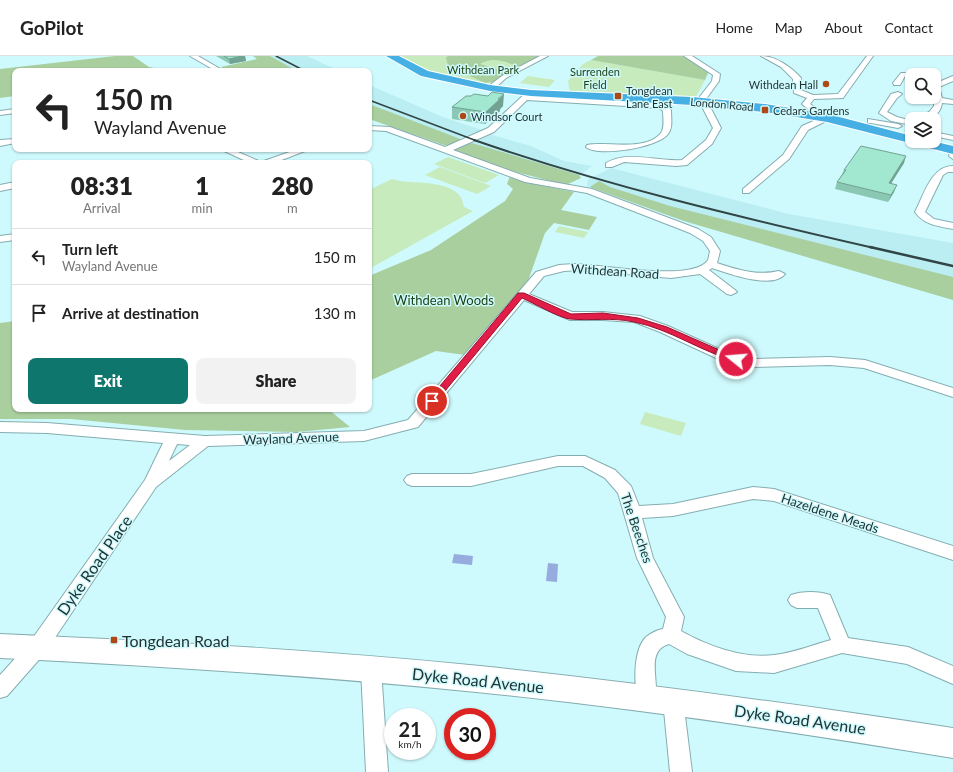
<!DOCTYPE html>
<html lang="en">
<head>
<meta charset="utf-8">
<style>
  body { margin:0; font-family:Lato,sans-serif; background:#f2f2f2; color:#222; height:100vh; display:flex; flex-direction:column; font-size:15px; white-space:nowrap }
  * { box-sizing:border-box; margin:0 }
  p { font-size:13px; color:#767676 }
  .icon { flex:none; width:22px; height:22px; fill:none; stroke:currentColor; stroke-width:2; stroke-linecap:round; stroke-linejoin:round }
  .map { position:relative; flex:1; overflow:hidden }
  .panel { position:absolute; left:12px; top:104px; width:360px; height:252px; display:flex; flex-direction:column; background:#fff; border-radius:8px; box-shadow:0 1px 3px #0004 }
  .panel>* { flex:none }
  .hud { position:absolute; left:12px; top:12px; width:360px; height:84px; border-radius:8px; box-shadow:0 1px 3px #0004; background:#fff; color:#222; overflow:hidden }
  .buttons { position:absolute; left:905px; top:12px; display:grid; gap:8px }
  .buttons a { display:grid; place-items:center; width:36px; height:36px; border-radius:8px; background:#fff; box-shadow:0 1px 3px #0004; font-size:20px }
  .speed { position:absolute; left:384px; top:652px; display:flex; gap:8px; font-size:20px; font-weight:700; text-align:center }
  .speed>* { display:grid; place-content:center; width:52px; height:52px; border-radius:50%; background:#fff; box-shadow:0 1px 3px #0004; line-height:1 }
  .speed small { font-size:10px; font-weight:400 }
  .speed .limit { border:6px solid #d22; background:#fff; color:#111 }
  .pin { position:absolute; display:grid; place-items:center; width:34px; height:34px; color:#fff; margin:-17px; border:2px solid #fff; border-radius:50%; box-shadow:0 1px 4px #0007 }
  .me { position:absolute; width:44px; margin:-22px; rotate:287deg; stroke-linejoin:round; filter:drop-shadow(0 0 3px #0008) }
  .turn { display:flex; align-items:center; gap:14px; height:84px; padding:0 16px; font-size:18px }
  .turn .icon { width:52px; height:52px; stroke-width:2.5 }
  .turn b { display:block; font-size:28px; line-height:34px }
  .eta { display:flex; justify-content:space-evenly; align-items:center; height:68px; text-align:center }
  .eta b { font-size:24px; font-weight:800; line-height:28px }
  .action { display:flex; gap:8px; margin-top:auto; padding:8px 16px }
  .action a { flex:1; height:46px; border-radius:8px; background:#0f766e; color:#fff; font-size:16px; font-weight:800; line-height:46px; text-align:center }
  .action a+a { background:#f2f2f2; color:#222 }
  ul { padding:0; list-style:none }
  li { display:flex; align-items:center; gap:12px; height:56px; padding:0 16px; border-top:1px solid #e0e0e0 }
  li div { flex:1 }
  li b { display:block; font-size:15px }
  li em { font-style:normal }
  header { display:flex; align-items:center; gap:24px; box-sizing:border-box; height:56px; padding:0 20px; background:#fff; border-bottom:1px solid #e0e0e0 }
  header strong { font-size:19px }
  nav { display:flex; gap:22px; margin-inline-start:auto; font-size:14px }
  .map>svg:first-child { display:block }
  .built { fill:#baeef2 }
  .green { fill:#c7ebbc }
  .forest { fill:#a9cf9e }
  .water { fill:#96acdf }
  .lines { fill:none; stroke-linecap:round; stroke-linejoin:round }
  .street-casing { stroke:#85adb1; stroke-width:2 }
  .secondary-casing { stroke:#85adb1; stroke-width:2 }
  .highway-casing { stroke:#fff; stroke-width:2 }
  .street { fill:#fff; fill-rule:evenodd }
  .secondary { fill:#fff; fill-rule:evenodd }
  .highway { fill:#46afe4; fill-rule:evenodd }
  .rail-far2 { stroke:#314546; stroke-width:1.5 }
  .rail-far1 { stroke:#314546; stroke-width:2 }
  .rail { stroke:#314546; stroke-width:2.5 }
  .wall { fill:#8bc8b3 }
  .shaded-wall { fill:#71a292 }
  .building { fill:#a2e8d0; stroke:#71a292 }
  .route { fill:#e11d48; stroke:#92132f }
  .poi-dot { fill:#ad4917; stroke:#cffafd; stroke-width:1.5 }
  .labels { text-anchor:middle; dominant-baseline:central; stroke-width:3; stroke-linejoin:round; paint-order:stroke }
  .far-park-label { font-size:11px; fill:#1b3f0e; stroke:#cffafd }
  .far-poi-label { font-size:11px; fill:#1f3031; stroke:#cffafd; text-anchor:start }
  .far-street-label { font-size:11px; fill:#1f3031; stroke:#cffafd }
  .street-label { font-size:13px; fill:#1f3031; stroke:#cffafd }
  .park-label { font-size:13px; fill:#1b3f0e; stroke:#cffafd }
  .near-street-label { font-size:16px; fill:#1f3031; stroke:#cffafd }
  .near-poi-label { font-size:16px; fill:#1f3031; stroke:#cffafd; text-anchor:start }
</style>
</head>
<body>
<header>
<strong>GoPilot</strong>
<nav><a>Home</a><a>Map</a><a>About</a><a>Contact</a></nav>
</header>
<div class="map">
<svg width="953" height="716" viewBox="0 0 953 716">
  <rect width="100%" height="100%" fill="#cffafd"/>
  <g class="built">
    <path d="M253,0H307L339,15H279Z"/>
    <path d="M369,29L443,61L482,74L454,84L369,52Z"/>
    <path d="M489,78L531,90L564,105L592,110L578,121L472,88Z"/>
    <path d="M611,112L789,158L953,187V244L684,165L587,130L588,123Z"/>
  </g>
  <g class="green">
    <path d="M400,0H542L494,26L485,27L446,21L425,14Z"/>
    <path d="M591,4L705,24L696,41L570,38L568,25L583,8Z"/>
    <path d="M528,20L555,24L549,31L520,27Z"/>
    <path d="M448,101L499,119L485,127L434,108Z"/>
    <path d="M440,111L491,130L477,138L425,119Z"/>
    <path d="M392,123C411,130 461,120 464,151L473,155L369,213V134Z"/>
    <path d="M559,170L588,176L584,182L555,176Z"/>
    <path d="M645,356L686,367L681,380L640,368Z"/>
  </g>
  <g class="forest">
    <path d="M115,0H133L149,11L169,15H15V40L0,42V13Z"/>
    <path d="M253,0H270L297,15H227L221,11L257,3Z"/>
    <path d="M449,0H542L519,11C506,6 493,0 480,8L509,17L494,26L485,27L448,10L446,1Z"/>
    <path d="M598,0H687L709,15L705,24L591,4Z"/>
    <path d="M369,48L463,84L452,89H444L369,63Z"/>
    <path d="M472,87L579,119L581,122L566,129L508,114L451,94Z"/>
    <path d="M510,120L539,129L574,136L561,154L597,161L589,174L554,167L545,177L528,225L465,299L436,295L369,325V220L431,194L505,145L513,133L507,128Z"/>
    <path d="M599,125L610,131L670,150L953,221V244L684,165L590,131Z"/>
    <path d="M15,265V353H328L350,371L297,376L185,374L71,363H0V267Z"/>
  </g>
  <g class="water">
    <path d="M454,498L473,500L472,509L452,507Z"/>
    <path d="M548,507L558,508L557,526L546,525Z"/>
  </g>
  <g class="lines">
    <defs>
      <g id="street">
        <path d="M190,0H198L224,15H216Z"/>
        <path d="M540,0H548L506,22L493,34L486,32L502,20Z"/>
        <path d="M684,0H692L720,18L719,25L706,43L721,72L712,88L687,109L676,110L624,106L612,111H606V107C629,94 657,106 682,104L706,84L713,72L698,43L712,25L713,19Z"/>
        <path d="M761,0C776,0 791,11 801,22V34L813,39L838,38L867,0H873L843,42L814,43L810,48L816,52L812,60H809L805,58L808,53L802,48L807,42L794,37L793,23L781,11Z"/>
        <path d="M901,17H912L915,19H912V21L905,20L900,29H894L893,27Z"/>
        <path d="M953,20V25L939,31L942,42L953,44V48L942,47C940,60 931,63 919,63L930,55L934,50V28Z"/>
        <path d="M528,35H534L535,37L532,40L664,48L671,54C671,62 673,72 668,78C658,92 597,101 586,91L587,89C606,85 646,96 661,77C665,71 663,61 663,55L659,52L527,44L494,76L453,94L530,122L592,133L698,173L711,181L720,195L717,207C738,214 757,220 779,215L785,218C772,234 727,217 712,212L709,214L735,234L737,236L731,239L727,238L700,218L671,222L579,214L564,215L544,220L529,238L572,256H603L640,260L668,270L726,296L752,303L830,301L865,304L953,332V341L864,312L830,309L752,311L716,302L660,276L634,266L603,264H570L524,244L418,371L364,385L208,390L156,431L44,598L7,640L0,642V619L30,586L145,424L163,387L47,377L0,376V366L47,367L205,380L364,375L408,364L536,216L559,209L574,208C600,208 693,227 708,204C709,202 709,198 710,195L703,185L690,177L587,137L525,126L386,75L369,74V70L390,71L445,91L488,72ZM177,388L190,389L169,405Z"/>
        <path d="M898,36L902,38L897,42L887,56L897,61L912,65V69L891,65L879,57L891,38Z"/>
        <path d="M15,53V57L0,59V55Z"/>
        <path d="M825,60L832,62L808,74L789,103L749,137H743V133L783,99L802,70Z"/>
        <path d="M868,63L898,68L902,70L898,72L871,67H868Z"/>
        <path d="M934,76L953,80V84L934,80Z"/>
        <path d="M15,83V87L0,90V84Z"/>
        <path d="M220,93H231L261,106L298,93H310L274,107H250Z"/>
        <path d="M953,95V103L949,100L950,96Z"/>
        <path d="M953,110V116H948L943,119L925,156L934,163L953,167V173C938,170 924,169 915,156C924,139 931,110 953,110Z"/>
        <path d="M15,126V132L0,135V129Z"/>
        <path d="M15,178V184L0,186V180Z"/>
        <path d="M558,400H585L615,414L631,430L639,450L673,448L753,431L774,433L953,490V504L774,445L753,443L673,460L642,462L653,502L684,561L681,575C708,590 743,603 774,599C793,597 812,589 831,584L818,552H797L791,549L788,544L791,539C802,535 819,535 830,539L848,582L908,591L953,610V628L907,608L842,597L774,617L736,615L687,598L669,588C643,595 662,630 654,648L647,650L640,648C633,631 633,594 646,581C651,577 657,574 663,573L666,561L637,502L618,437L605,422L583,410H558L471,430H412L407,428L404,424L407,420L412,418H471Z"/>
        <path d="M371,604L378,607L381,613L388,716H366L361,613L364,607Z"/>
        <path d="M673,634L680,637L683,644L692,716H670L663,644L666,637Z"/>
      </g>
      <path id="secondary" d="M0,578C160,585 321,594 480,610C639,627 796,648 953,672V702C795,676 636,652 476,636C317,620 159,610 0,602Z"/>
      <path id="highway" d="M386,0H399L428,15L490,29L531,34L692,41L765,48L828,58L912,80V85H932L953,90V98L827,66L765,56L692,49L531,40L490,35L421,20Z"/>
    </defs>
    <use href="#street" class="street-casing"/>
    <use href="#secondary" class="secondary-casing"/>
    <use href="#highway" class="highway-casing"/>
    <use href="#street" class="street"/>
    <use href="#secondary" class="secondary"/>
    <use href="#highway" class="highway"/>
    <g class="rail-far2">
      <path d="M276,0L305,15"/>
      <path d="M369,44L477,85"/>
    </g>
    <path class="rail-far1" d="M474,84C604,129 739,161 874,192"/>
    <path class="rail" d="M870,191L953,210"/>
  </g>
  <g class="wall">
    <path d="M216,0H245L246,5L230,8Z"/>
    <path d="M503,50L500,53V55L485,68L452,63V51Z"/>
    <path d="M904,107L891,127L894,136L888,146L835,133L837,126L841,120L844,114Z"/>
  </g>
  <g class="shaded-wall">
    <path d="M242,0H245L246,5L230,8L229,3Z"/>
    <path d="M504,38L503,50L500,53V55L485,68L486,56Z"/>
    <path d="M906,100L904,107L887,134L889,127Z"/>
    <path d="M897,129L894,136L888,146L891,139Z"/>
  </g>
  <g class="building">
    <path d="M224,0H242L229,3Z"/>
    <path d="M492,36L504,38L498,43H500L486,56L452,51L466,40H471L474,38L488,40Z"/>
    <path d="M861,90L906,100L889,127L897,129L891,139L837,126L846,114H844Z"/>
  </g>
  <path class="route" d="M518,237H524L571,258L603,257L638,262L667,271L740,303L736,305C701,296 670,273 634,266C612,261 591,265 570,263C559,262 534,247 522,242L435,347H429V343Z"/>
  <g class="poi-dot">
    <circle cx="826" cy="28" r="4"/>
    <rect x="614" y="36" width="8" height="8" rx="2"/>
    <rect x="761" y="50" width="8" height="8" rx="2"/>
    <circle cx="463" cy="60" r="4"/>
    <rect x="110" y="580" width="8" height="8" rx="2"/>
  </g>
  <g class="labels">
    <g class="far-park-label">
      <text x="483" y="13">Withdean Park</text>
      <text x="595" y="15">Surrenden<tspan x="595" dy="13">Field</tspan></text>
    </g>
    <g class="far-poi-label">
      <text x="818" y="28" text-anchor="end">Withdean Hall</text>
      <text x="626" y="34">Tongdean<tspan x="626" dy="13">Lane East</tspan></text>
      <text x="773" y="54">Cedars Gardens</text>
      <text x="471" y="60">Windsor Court</text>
    </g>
    <g class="far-street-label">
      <text transform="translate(722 48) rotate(5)">London Road</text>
    </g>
    <g class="street-label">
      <text transform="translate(615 215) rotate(4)">Withdean Road</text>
      <text transform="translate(291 382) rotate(-2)">Wayland Avenue</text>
      <text transform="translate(830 457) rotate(18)">Hazeldene Meads</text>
      <text transform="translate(637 472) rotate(71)">The Beeches</text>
    </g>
    <g class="park-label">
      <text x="444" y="244">Withdean Woods</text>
    </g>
    <g class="near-street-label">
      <text transform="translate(94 509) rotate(-55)">Dyke Road Place</text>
      <text transform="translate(478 624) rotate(6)">Dyke Road Avenue</text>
      <text transform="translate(800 663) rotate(8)">Dyke Road Avenue</text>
    </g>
    <g class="near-poi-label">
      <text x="122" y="584">Tongdean Road</text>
    </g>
  </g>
</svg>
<div class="buttons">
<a><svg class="icon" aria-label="search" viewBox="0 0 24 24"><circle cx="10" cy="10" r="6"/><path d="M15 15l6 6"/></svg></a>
<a><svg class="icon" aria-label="layers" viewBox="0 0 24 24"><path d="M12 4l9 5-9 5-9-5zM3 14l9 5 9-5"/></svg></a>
</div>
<div class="speed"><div>21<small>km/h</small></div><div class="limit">30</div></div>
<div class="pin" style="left:432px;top:345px;background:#d93025"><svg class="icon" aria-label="arrive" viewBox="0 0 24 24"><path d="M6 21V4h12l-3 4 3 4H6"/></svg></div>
<svg class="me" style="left:736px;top:303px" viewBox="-20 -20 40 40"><circle r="17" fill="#e11d48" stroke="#fff" stroke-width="3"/><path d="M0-11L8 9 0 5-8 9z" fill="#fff"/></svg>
<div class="hud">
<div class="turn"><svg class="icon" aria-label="left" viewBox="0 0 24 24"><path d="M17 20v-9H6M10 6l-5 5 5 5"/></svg><div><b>150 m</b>Wayland Avenue</div></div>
</div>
<section class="panel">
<div class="eta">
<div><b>08:31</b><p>Arrival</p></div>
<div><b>1</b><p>min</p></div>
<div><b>280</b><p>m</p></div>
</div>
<ul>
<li><svg class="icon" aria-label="left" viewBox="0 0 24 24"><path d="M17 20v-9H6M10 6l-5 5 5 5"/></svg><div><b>Turn left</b><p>Wayland Avenue</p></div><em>150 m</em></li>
<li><svg class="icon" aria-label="arrive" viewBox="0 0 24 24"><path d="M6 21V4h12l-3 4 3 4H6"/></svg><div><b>Arrive at destination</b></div><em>130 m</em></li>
</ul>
<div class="action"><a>Exit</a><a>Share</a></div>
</section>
</div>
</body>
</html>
